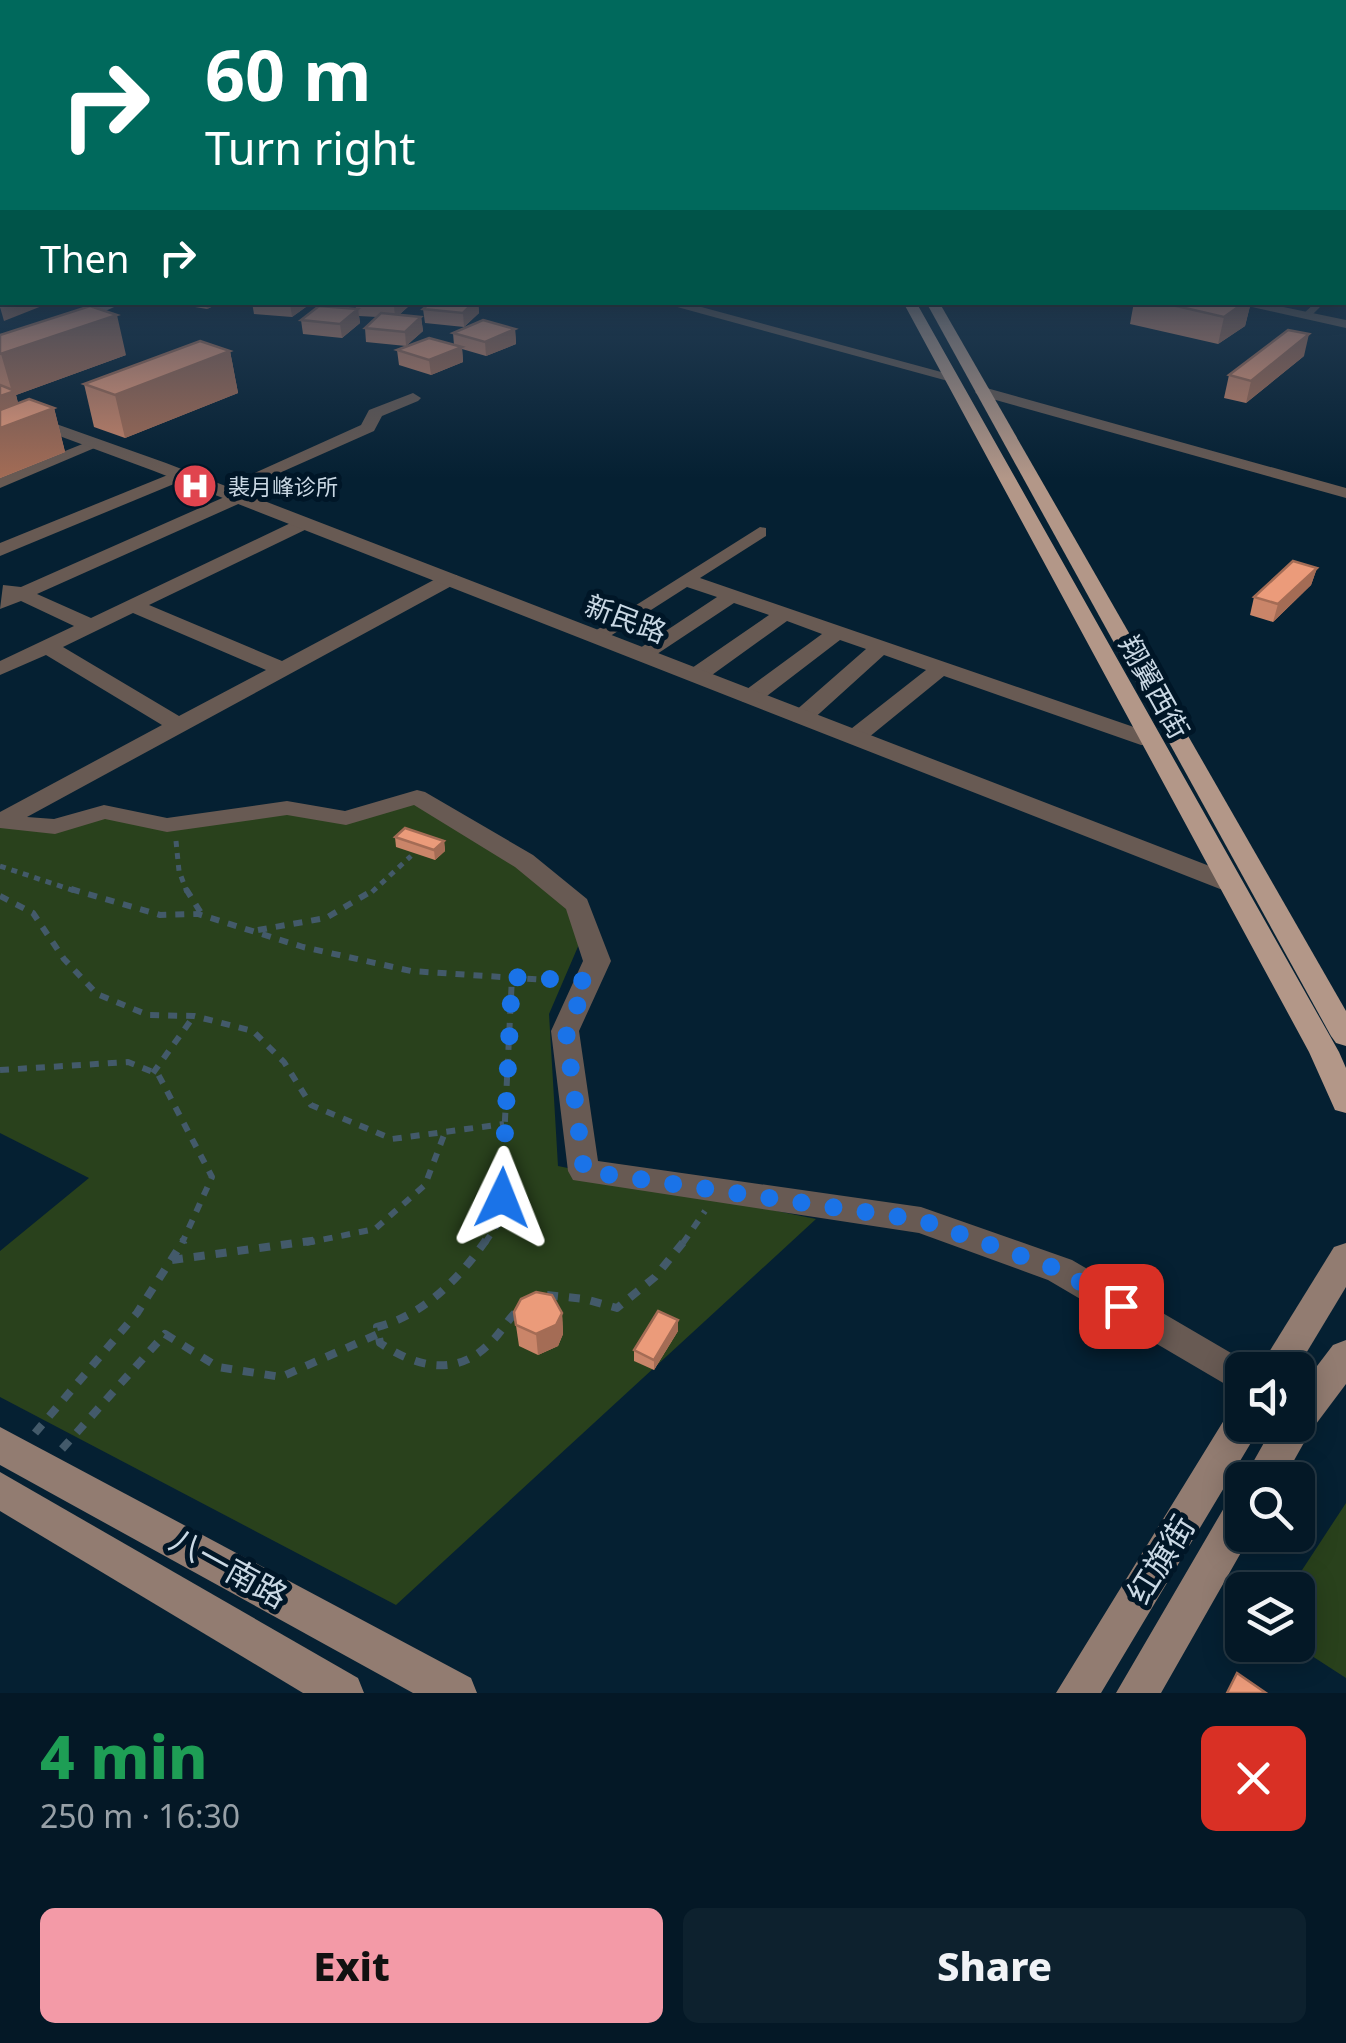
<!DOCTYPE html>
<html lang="en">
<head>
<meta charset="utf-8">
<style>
  body { margin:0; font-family:"Noto Sans","Noto Sans SC",sans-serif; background:#0d212e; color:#f1f3f6; height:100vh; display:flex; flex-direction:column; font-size:38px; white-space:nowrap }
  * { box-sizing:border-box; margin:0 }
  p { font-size:32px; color:#97a0a7 }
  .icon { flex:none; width:55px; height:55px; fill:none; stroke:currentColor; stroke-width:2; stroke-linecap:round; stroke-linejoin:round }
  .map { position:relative; height:1693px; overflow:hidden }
  .details { display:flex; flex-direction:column; background:#041826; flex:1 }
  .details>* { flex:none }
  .hud { position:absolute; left:0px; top:0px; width:1348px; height:305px; box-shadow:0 5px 25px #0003,0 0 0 2px #253743; background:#00695c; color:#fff; overflow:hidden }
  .fabs { position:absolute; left:1225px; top:1352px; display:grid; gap:20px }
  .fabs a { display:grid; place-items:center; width:90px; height:90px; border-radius:15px; background:#041826; box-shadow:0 5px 25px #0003,0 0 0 2px #253743; font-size:50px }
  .pin { position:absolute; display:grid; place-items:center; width:85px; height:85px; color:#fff; margin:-42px; border-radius:20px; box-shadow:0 5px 15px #0006 }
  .me { position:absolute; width:110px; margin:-55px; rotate:2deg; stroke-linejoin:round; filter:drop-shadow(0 0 8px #0008) }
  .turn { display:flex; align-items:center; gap:35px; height:210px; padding:0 40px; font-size:45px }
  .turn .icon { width:130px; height:130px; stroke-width:2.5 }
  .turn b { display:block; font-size:70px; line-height:85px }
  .then { display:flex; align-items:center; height:95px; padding:0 40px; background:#0003; gap:20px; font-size:38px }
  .round { display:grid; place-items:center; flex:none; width:105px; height:105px; border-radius:15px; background:#0d212e }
  .head { display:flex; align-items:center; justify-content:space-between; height:170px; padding:0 40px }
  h1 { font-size:60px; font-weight:800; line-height:75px; color:#1e9e55 }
  .primary-button { display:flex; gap:20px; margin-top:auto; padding:20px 40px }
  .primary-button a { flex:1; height:115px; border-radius:15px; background:#f39aa7; color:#111; font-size:40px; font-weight:800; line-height:115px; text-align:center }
  .primary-button a+a { background:#0d212e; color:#f1f3f6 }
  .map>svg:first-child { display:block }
  .green { fill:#29411c }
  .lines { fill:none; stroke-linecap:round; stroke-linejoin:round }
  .path-far2 { stroke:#435a6a; stroke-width:5; stroke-dasharray:6 6; stroke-linecap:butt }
  .path-far1 { stroke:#435a6a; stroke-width:6; stroke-dasharray:9 9; stroke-linecap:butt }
  .path { stroke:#435a6a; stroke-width:8; stroke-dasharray:11 11; stroke-linecap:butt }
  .service { fill:#685a53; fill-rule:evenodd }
  .minor { fill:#685a53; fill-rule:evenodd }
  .tertiary { fill:#685a53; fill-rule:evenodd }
  .secondary { fill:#927c71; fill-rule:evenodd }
  .primary { fill:#b39788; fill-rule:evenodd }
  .wall { fill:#ca8569 }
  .shaded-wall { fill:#a46c55 }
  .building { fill:#eb9b7a; stroke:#a46c55; stroke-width:2.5 }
  .route { stroke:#1a73e8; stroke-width:18; stroke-dasharray:0 32.4 }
  .labels { text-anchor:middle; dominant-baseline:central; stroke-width:10; stroke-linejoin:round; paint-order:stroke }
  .far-poi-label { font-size:22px; fill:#c9d8e4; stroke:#001627; text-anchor:start }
  .street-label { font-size:28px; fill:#c9d8e4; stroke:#001627 }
  .near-street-label { font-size:32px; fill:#c9d8e4; stroke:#001627 }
</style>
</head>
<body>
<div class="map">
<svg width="1346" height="1693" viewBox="0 0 1346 1693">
  <rect width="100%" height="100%" fill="#052032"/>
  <g class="green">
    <path d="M417,797L523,861L586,928L549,1014L558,1166L816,1219L396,1605L0,1397V1251L89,1178L0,1133V821L55,827L104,812L165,825L297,806L357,821Z"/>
    <path d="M1346,1503V1678L1295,1645L1298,1590H1289Z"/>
  </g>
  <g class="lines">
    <g class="path-far2">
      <path d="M176,841L179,871L187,892"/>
      <path d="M0,866L78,892"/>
      <path d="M372,892L411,856"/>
    </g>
    <g class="path-far1">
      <path d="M71,889L160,915L198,914L303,947L411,971L561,981"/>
      <path d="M186,889L201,913"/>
      <path d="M0,896L33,913L64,959L97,994L148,1015L194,1016L253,1031L284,1062L311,1105L392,1139L504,1124"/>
      <path d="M258,930L326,918L375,889"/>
      <path d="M0,1070L128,1062L158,1074L212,1177L182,1243"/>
      <path d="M153,1073L194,1016"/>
      <path d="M306,1243L375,1229L425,1185L444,1135"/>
      <path d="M485,1243L500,1221L512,977"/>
      <path d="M683,1243L705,1211"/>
    </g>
    <g class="path">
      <path d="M486,1240C459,1279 424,1315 377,1327L380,1343C416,1367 456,1378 490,1343C500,1334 506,1322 516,1312"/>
      <path d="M172,1260L318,1240"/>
      <path d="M547,1295L585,1299L617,1308L655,1277L685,1240"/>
      <path d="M35,1433L137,1313L184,1240"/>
      <path d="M62,1449L165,1334L218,1367L281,1377L378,1334"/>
    </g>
    <path class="service" d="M1316,302H1325L1309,318H1303V314Z"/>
    <g class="minor">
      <path d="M983,387L1346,488V498L978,395L975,392Z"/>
      <path d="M413,393L421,398L418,401L382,416L374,431L234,493H245V501L37,594L91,618L299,519H311V527L149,605L282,661L443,575H457V583L27,817L54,819L104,805L167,818L287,801L345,811L417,790L425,792L533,855L587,899L611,961L579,1031L598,1161L921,1207L1072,1260L1255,1367L1256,1370H1242V1394L1048,1280L919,1233L573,1180L568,1171L551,1031L583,961L566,909L515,867L414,805L346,825L287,815L167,832L105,819L55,834L0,828V812L162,725L46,655L0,675V661L74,626L21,601L0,609L3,585L21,587L229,495L215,491L361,425L369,410ZM133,613L266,670L179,716L63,647Z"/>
      <path d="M90,441L104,444L0,488V477Z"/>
      <path d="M180,470L186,471V479L0,556V543Z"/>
      <path d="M760,527L766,528V536L700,578L1157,735L1160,740L1157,745H1141L944,676L863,742H847L844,737L847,732L926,670L884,655L810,722H794L791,717L794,712L866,649L840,640L759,702H743L740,697L743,692L822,634L787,621L705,680H689L686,675L689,670L769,615L734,603L651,658H637L634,654L637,650L717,597L687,587L604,640H590L587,636Z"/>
    </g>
    <g class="tertiary">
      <path d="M659,302H683L956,376L948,381Z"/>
      <path d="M1230,302H1259L1346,320V328Z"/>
      <path d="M0,404L166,463L1238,877L1242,883L1229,891L1220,889L154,471L0,414Z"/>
    </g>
    <g class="secondary">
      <path d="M106,302H125L75,325L63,322Z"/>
      <path d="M1346,1243V1287L1296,1370H1258L1334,1247Z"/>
      <path d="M1346,1340V1384L1310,1432L1283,1480H1243L1274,1425H1298V1391L1333,1345Z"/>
      <path d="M1242,1407V1425H1260L1255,1436L1101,1693H1056L1229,1412Z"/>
      <path d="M0,1427L471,1678L477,1693H413L0,1465Z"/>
      <path d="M0,1472L358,1678L364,1693H303L0,1511Z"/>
      <path d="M1242,1495V1535H1251L1161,1693H1116L1228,1501Z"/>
    </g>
    <g class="primary">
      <path d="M903,302H916L1339,1052L1346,1068V1113L1335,1110L1309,1052Z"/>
      <path d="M926,302H939L1346,1011V1046L1336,1043L1331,1036Z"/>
    </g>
  </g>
  <g class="wall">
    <path d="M165,302H222L207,309Z"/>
    <path d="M252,302H310V304L292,317L254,314Z"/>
    <path d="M355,302H410V305L399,315L421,317L423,331L406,346L366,342L365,328L377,317L359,316L360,323L342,338L303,334L301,320L356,309Z"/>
    <path d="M431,302H478L479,313L464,327L425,323L423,309Z"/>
    <path d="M1134,302H1251L1245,326L1218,344L1130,324Z"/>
    <path d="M515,329L516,344L486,356L462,349L463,362L431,375L399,365L397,350L454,345L453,333Z"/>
    <path d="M0,335L126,355L16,395L18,403L54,408L65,452L0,478Z"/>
    <path d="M230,351L238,393L125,438L94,427L84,384Z"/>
    <path d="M1304,356L1246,403L1224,398L1229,375Z"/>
    <path d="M1317,568L1311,585L1273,622L1250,615L1254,597Z"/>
    <path d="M395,837L444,841L445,851L435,860L396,847Z"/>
    <path d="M514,1312L562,1313L563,1334L558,1346L538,1355L519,1346Z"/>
    <path d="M678,1320V1331L654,1370L634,1361V1350Z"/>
  </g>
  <g class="shaded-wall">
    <path d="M2,278V292L0,293V279Z"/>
    <path d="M12,302H52L4,321L0,307Z"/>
    <path d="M205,302H222L207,309Z"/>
    <path d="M291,302H310V304L292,317L290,303Z"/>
    <path d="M396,302H410V305L395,318L394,305Z"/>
    <path d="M474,302H478L479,313L464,327L463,313Z"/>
    <path d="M1238,302H1251L1245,326L1218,344L1224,317Z"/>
    <path d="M358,309L360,323L342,338L340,324Z"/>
    <path d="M117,315L126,355L16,395L22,420L54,408L65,452L0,478V396L12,392L1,354Z"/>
    <path d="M421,317L423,331L406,346L405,332Z"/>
    <path d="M515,329L516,344L486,356L485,342Z"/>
    <path d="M1309,334L1304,356L1246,403L1251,381Z"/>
    <path d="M462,347L463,362L431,375L429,360Z"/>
    <path d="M230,351L238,393L125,438L115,395Z"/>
    <path d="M1317,568L1311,585L1273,622L1278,604Z"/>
    <path d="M444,841L445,851L435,860L434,850Z"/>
    <path d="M562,1313L563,1334L558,1346L538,1355L536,1334Z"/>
    <path d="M678,1320V1331L654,1370V1360Z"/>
  </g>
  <g class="building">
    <path d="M2,264V278L0,279V265Z"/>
    <path d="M2,292V302H12L0,307V293Z"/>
    <path d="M431,302H474L463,313L423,309Z"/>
    <path d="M1159,302H1245L1224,317Z"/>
    <path d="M90,306L117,315L0,354V335Z"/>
    <path d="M319,306L358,309L340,324L301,320Z"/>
    <path d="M381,313L421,317L405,332L365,328Z"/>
    <path d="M483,320L515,329L485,342L453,333Z"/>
    <path d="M1288,330L1309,334L1251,381L1229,375Z"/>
    <path d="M429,338L462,347L429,360L397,350Z"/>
    <path d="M200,341L230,351L115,395L84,384Z"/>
    <path d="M0,385L15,391L0,396Z"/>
    <path d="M29,399L54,408L0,428V410Z"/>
    <path d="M1293,561L1317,568L1278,604L1254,597Z"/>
    <path d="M405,828L444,841L434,850L395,837Z"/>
    <path d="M536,1292L552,1295L562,1313L556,1325L536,1334L516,1325L514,1312L521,1299Z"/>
    <path d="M658,1311L678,1320L654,1360L634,1350Z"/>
    <path d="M1237,1673L1266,1693H1227Z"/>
  </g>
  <linearGradient id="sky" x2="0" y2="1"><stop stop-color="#03121c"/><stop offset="0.51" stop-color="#2a425a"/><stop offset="1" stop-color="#2a425a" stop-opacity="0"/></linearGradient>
  <rect width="1346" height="479" fill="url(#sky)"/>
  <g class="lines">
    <path class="route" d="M502,1198L512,977L588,981L566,1031L584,1171L921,1220L1060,1270L1121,1306"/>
  </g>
  <defs>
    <symbol id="hospital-disc" viewBox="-11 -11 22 22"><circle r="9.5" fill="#e0444e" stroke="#001627"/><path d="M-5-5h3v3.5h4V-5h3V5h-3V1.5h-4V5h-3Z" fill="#fff"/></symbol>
  </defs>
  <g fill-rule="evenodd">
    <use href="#hospital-disc" x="170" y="461" width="50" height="50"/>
  </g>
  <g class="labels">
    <g class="far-poi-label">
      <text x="228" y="486">裴月峰诊所</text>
    </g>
    <g class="street-label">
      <text transform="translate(626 618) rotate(21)">新民路</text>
      <text transform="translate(1155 687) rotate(61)">翔翼西街</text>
    </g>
    <g class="near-street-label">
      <text transform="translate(1160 1559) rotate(-58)">红旗街</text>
      <text transform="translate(229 1567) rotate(29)">八一南路</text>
    </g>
  </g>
</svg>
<div class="fabs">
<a><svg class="icon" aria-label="sound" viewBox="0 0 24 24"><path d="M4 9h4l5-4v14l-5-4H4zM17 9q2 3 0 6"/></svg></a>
<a><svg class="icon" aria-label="search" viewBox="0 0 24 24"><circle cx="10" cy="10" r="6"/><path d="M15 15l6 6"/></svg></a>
<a><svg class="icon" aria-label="layers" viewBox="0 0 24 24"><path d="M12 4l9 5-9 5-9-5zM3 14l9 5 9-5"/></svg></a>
</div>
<div class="pin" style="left:1121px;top:1306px;background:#d93025"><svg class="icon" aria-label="arrive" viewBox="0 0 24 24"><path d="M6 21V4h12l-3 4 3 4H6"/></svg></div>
<svg class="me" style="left:502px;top:1198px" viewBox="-20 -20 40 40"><path d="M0-17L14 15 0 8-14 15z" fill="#1a73e8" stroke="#fff" stroke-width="4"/></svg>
<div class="hud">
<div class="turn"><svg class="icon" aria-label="right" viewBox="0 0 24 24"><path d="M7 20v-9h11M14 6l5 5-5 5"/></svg><div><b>60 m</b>Turn right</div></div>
<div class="then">Then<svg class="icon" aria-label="right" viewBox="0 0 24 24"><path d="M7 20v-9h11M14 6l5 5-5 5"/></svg></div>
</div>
</div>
<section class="details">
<div class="head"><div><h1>4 min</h1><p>250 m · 16:30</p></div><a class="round" style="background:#d93025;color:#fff"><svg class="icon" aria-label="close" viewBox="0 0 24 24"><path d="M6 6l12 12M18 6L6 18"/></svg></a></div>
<div class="primary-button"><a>Exit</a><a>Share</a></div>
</section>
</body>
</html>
